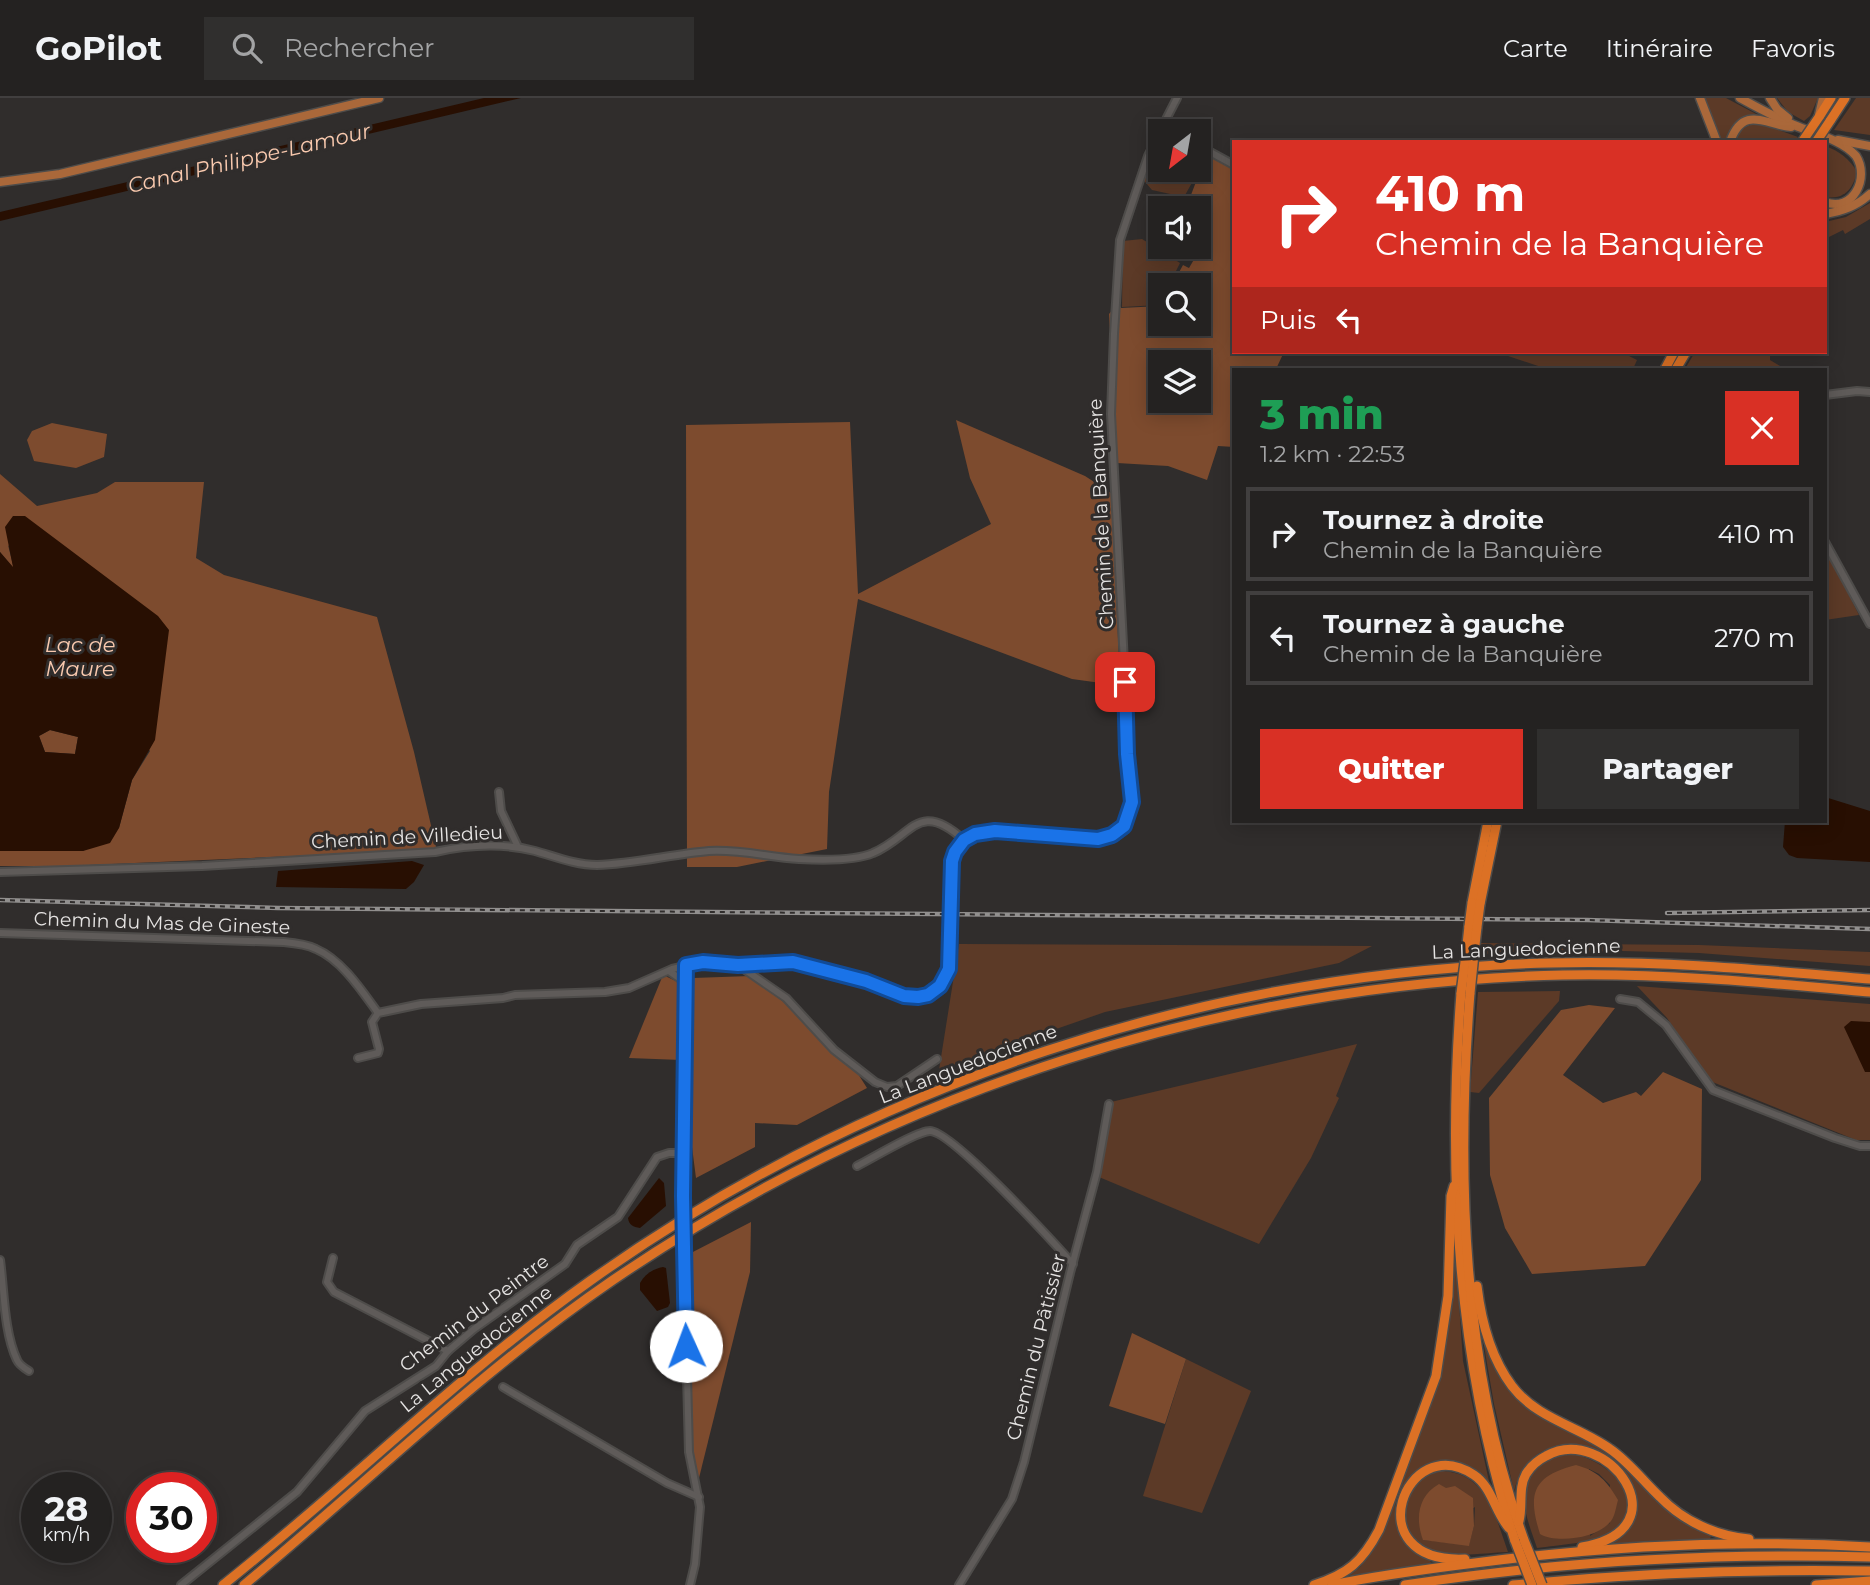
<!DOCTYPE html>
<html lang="fr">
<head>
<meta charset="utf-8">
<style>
  body { margin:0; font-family:Montserrat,sans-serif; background:#302f2e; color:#f1f3f6; height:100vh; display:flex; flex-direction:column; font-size:26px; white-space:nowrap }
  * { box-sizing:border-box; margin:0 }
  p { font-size:23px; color:#a3a4a5 }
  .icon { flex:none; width:38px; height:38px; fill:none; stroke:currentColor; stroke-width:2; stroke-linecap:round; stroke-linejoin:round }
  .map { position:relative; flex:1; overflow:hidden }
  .side { position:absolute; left:1232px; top:270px; width:595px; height:455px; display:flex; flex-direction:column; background:#242221; border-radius:0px; box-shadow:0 4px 18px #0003,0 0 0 2px #413f3f }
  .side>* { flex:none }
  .guide { position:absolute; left:1232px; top:42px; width:595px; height:214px; border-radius:0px; box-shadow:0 4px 18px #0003,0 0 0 2px #413f3f; background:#d93025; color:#fff; overflow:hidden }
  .needle { width:46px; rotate:211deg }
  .tools { position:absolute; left:1148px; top:21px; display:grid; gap:14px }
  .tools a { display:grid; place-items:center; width:63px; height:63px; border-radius:0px; background:#242221; box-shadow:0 4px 18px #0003,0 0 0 2px #413f3f; font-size:35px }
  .speed { position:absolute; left:21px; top:1374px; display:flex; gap:14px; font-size:35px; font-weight:700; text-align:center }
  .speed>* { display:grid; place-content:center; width:91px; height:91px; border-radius:50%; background:#242221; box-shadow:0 4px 18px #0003,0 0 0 2px #413f3f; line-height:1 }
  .speed small { font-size:18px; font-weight:400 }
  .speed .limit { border:10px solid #d22; background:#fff; color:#111 }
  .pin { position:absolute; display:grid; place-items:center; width:60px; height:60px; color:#fff; margin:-30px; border-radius:14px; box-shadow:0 4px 10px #0006 }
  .me { position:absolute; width:77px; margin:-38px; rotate:358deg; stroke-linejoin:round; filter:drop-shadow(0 0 5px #0008) }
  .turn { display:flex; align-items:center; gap:24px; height:147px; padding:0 28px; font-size:32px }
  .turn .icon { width:91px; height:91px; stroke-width:2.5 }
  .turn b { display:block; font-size:49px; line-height:60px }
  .then { display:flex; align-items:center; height:66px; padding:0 28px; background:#0003; gap:14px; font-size:26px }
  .round { display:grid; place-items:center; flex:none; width:74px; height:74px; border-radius:0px; background:#302f2e }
  .headline { display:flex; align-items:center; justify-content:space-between; height:119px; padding:0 28px }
  h1 { font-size:42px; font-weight:800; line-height:52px; color:#1e9e55 }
  .primary-button { display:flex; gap:14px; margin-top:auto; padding:14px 28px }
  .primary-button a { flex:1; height:80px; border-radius:0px; background:#d93025; color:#fff; font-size:28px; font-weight:800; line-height:80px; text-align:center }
  .primary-button a+a { background:#302f2e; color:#f1f3f6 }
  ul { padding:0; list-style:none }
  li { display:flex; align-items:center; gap:21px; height:94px; margin:0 14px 10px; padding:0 14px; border:4px solid #413f3f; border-radius:0px }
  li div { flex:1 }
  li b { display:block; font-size:26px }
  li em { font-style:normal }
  header { display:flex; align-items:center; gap:42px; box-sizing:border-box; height:98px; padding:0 35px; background:#242221; border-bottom:2px solid #413f3f }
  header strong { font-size:33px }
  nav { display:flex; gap:38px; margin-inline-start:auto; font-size:24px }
  .search { width:490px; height:63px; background:#302f2e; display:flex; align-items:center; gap:18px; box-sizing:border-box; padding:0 24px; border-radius:0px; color:#a3a4a5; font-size:26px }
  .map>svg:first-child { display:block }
  .green { fill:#5c3a27; fill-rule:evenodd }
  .forest { fill:#7d4b2e; fill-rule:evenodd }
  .water { fill:#280f02; fill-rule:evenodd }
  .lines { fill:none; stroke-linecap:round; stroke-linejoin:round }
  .minor-casing { stroke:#4e4c4a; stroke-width:10 }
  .major-casing { stroke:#4e4c4a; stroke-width:11 }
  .highway-casing { stroke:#4e4c4a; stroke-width:12 }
  .minor { stroke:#5f5b59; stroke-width:6 }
  .major { stroke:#aa683a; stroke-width:8 }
  .highway { stroke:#dc7125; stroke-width:9 }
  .rail-casing { stroke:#918f8e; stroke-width:4.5 }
  .rail { stroke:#302d2c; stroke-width:2; stroke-dasharray:5; stroke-linecap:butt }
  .minor-bridge-casing { stroke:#4e4c4a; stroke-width:10; stroke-linecap:butt }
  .highway-bridge-casing { stroke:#4e4c4a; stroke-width:12; stroke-linecap:butt }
  .minor-bridge { stroke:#5f5b59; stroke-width:6 }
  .highway-bridge { stroke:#dc7125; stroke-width:9 }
  .route-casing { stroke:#114b97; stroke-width:18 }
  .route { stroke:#1a73e8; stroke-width:12 }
  .labels { text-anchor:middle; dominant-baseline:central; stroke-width:6; stroke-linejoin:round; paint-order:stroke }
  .street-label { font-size:19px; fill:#e6e4e3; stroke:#302d2c }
  .water-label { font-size:21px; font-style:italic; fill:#f9c9ae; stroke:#302d2c }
</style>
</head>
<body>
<header>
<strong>GoPilot</strong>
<div class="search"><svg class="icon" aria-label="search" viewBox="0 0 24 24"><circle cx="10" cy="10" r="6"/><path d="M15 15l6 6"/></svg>Rechercher</div>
<nav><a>Carte</a><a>Itinéraire</a><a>Favoris</a></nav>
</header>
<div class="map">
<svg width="1870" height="1487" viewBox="0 0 1870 1487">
  <rect width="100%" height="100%" fill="#302d2c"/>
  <g class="green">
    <path d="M1705,0H1726L1758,17C1741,20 1730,26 1726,44H1719Z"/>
    <path d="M1777,0H1818L1810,18L1804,23L1788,14Z"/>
    <path d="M1856,0H1870V37L1834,32Z"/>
    <path d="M1755,25H1760L1798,39L1794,44H1734L1741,31Z"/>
    <path d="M1160,42V72H1199V52L1208,56L1184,99L1152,92L1141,79Z"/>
    <path d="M1825,48C1839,53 1850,61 1857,74C1853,91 1844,102 1825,99Z"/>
    <path d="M1870,105V121L1845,136L1843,132L1825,141V124L1846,119Z"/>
    <path d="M1142,141L1180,165L1169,187H1160V207L1122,209L1123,143Z"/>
    <path d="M1496,254H1621L1637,262L1633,271H1547Z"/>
    <path d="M1695,254H1770V262L1785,271H1685Z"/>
    <path d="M1825,450L1859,517L1825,522Z"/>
    <path d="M1481,845L1699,847L1870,854V868L1699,855L1622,853L1481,856Z"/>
    <path d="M959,846L1372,848L1339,865L1105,914L939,972Z"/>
    <path d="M1637,888L1870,906V1042H1856L1710,983L1667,920Z"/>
    <path d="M1560,893L1559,903L1479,995L1470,994L1478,894Z"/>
    <path d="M1357,946L1336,998L1339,1000L1311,1060L1259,1146L1099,1079L1111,1004Z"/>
    <path d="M1454,1132L1463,1263L1490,1388C1477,1382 1453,1366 1441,1365C1433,1364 1426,1368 1420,1372C1381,1396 1391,1444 1430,1462L1431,1465L1349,1478L1360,1469L1372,1454L1387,1421L1436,1287Z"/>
    <path d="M1486,1240L1526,1307L1561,1330L1604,1351L1633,1376L1667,1413L1711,1438L1710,1441L1608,1447C1613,1443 1621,1440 1626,1435C1632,1428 1634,1418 1635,1409C1636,1345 1534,1315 1514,1393L1494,1306L1483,1242Z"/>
    <path d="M1186,1261L1251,1293L1202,1415L1143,1398Z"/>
    <path d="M1575,1356C1600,1363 1631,1382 1627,1412C1626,1419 1622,1427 1617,1431C1600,1445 1558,1447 1537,1450C1527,1420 1511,1387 1544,1365C1555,1358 1563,1357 1575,1356ZM1589,1371L1599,1376L1610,1387V1425L1590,1438Z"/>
    <path d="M1442,1373C1487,1375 1495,1418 1508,1454C1484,1455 1447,1461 1426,1450C1401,1438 1399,1403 1417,1384C1423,1377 1433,1375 1442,1373ZM1475,1409L1474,1428L1469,1447L1424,1442Z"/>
  </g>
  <g class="forest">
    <path d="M1207,55L1234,68V254H1284L1276,271H1234V349L1218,348L1207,382L1168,368L1117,365L1109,216L1119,204L1121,210L1160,208V226H1199V187H1172L1183,167L1189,170L1212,131L1199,125V110H1186ZM1160,264H1199V303H1160Z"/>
    <path d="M956,322L1085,378L1111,395L1120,582L1101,585L1072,581L858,501L829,694L827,751L737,769H687L686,327L850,324L858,496L991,426L970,380Z"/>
    <path d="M52,325L107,336L104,359L76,370L34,363L27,342L32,333Z"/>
    <path d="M0,376L37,408L97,395L115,384H204L196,460L224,477L377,519L414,654L436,749L431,752L66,768H0V753H83L119,730L132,682L150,653L8,447L14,471L0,454Z"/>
    <path d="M50,632L78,639L75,656L45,654L39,638Z"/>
    <path d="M663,877L678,884L683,892L681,962L629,960Z"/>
    <path d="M750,878L794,912L822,945L855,971L867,990L797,1027L755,1025V1049L696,1080L689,1026L686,1024V892L693,880Z"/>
    <path d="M1589,907L1615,910L1563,977L1603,1005L1636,994L1641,998L1663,974L1702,991L1701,1082L1645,1168L1532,1176L1505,1130L1490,1077L1489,1000L1561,912Z"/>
    <path d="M751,1124L750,1174L698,1384L692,1362L689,1257V1156Z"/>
    <path d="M1132,1235L1186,1261L1165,1326L1109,1308Z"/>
    <path d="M1576,1367C1598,1373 1607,1383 1618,1402C1616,1409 1615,1418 1611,1423C1599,1440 1557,1446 1540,1436C1527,1395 1533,1378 1576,1367Z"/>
    <path d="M1439,1386L1446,1390L1455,1388L1473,1400L1474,1428L1469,1448L1423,1442C1415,1420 1418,1398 1439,1386Z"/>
  </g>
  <g class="water">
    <path d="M484,0H521L0,123V114Z"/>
    <path d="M13,418H25L158,518L169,532L155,642L132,682L119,730L110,745L83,753H0V454L13,469L5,429ZM50,632L78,639L75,656L45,654L39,638Z"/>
    <path d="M1825,699L1870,713V764L1797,760L1789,757L1783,749L1785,723H1825Z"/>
    <path d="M412,763L424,767L414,784L406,791L276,789L278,773Z"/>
    <path d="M1851,923L1870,924V974H1865L1844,929Z"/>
    <path d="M659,1080L664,1085L666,1108L640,1130C633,1129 629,1127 628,1120Z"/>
    <path d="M663,1169L666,1170L670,1205L668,1209L657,1213L640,1192V1185C645,1176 653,1171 663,1169Z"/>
  </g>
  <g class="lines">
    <defs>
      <g id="minor">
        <path d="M1160,33L1177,0"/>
        <path d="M1199,48L1234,67"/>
        <path d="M1825,297L1857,293L1870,294"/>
        <path d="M1825,444L1870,526"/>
        <path d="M499,694L501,713L518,749"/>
        <path d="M0,774L202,768L435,754C467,747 504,745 535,753C556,759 576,767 597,767C635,766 672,756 709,753C739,751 768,759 799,761C818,762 855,763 873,755C912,739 918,700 964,742"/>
        <path d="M951,780L955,754L964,742L975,736L995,733L1099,741L1118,734L1128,721L1132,704L1127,656L1125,584L1111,316L1114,236L1120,142L1148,58L1160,34"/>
        <path d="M0,835L283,844C294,845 306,846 316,851C342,862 362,893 378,915"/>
        <path d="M738,867L786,900L834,952L875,984L887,989L897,988L937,961"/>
        <path d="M669,873L686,885"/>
        <path d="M1620,901L1638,904L1666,927L1713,992L1835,1040L1860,1048H1870"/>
        <path d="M358,960L378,955L379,951L372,924L378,915L421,906L503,900L515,897L605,894L629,890L672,871L703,864L738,867L793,864L841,876L904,898L918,899L928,897L940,888L949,871L950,846"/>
        <path d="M857,1068C871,1061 917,1033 930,1033C952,1033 1054,1145 1073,1166"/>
        <path d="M683,1098L686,867"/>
        <path d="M333,1160L327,1184L334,1194L448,1253"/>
        <path d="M0,1162C4,1192 4,1235 17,1262C19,1267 24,1270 29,1273"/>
        <path d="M684,1162L689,1354L700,1409L695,1466L690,1487"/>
        <path d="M503,1289L667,1385L699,1399"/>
        <path d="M181,1487L297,1394L365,1313L436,1268L448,1253L474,1231L565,1166L577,1147L618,1119L657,1059L669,1055H684"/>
        <path d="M959,1487L1012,1401L1024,1364L1070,1175L1097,1074L1109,1006"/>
      </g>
      <g id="major">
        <path d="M1700,0L1717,44"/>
        <path d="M1740,0C1758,10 1775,19 1794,27C1814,36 1841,41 1856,58C1870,80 1853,115 1825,104"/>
        <path d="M1770,0L1777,11L1788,20"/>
        <path d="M1819,17L1823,0"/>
        <path d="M1838,42L1870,48"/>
        <path d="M1730,44C1743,6 1766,27 1791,29"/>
        <path d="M0,84L60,76L379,0"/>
        <path d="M1825,116C1843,113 1857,108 1870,96"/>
      </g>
      <g id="highway">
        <path d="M1819,19L1831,0"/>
        <path d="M1830,23L1845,0"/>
        <path d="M1665,271L1674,254"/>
        <path d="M1676,271L1686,254"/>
        <path d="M1472,805L1488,723"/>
        <path d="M1480,806L1497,723"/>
        <path d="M1466,856L1469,828"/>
        <path d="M1474,856L1477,829"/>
        <path d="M1461,895C1447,1079 1457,1266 1515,1443"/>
        <path d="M1470,895C1456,1077 1462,1268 1524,1442"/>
        <path d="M1477,1188C1481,1222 1491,1260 1512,1288C1537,1321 1578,1328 1610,1351C1629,1364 1643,1383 1660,1399C1683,1423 1716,1438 1749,1441"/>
        <path d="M1519,1423C1523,1408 1518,1390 1526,1376C1531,1368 1538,1362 1546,1358C1606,1324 1686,1431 1582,1449"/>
        <path d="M1465,1461C1355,1466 1405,1331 1474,1377C1492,1389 1495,1414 1509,1430"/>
        <path d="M223,1487C348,1388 460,1275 590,1183C868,985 1209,873 1550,865C1657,862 1763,872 1870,881"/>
        <path d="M244,1487C367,1385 481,1272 613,1182C893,992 1225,885 1563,877C1666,875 1768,885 1870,894"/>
        <path d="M1314,1487C1348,1476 1362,1464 1379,1432L1436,1278L1448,1198L1451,1098L1454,1088"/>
        <path d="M1332,1487C1380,1477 1427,1471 1475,1465C1605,1448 1739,1441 1870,1449"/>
        <path d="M1405,1487C1559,1463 1714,1455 1870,1459"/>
        <path d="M1513,1487C1632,1475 1750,1471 1870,1473"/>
        <path d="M1816,1487L1870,1483"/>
      </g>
    </defs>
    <use href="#minor" class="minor-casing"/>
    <use href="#major" class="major-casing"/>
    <use href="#highway" class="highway-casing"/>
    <use href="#minor" class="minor"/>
    <use href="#major" class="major"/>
    <use href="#highway" class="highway"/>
    <defs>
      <g id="rail">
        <path d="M0,802L278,810L1587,822L1870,831"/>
        <path d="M1667,815L1870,812"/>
      </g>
    </defs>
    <use href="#rail" class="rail-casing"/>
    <use href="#rail" class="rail"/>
    <defs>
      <g id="minor-bridge">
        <path d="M950,846L951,780"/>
        <path d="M683,1098L684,1162"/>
      </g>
      <g id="highway-bridge">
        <path d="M1802,44L1819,19"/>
        <path d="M1816,44L1830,23"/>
        <path d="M1469,828L1472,805"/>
        <path d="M1477,829L1480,806"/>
        <path d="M1461,895L1466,856"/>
        <path d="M1470,895L1474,856"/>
        <path d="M1524,1442L1542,1487"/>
        <path d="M1515,1443L1532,1487"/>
      </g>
    </defs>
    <use href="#minor-bridge" class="minor-bridge-casing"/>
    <use href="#highway-bridge" class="highway-bridge-casing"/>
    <use href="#minor-bridge" class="minor-bridge"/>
    <use href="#highway-bridge" class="highway-bridge"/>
  </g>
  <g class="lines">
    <defs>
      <path id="route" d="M686,1248L683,1098L686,867L703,864L738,867L793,864L866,883L904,898L918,899L928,897L940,888L949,871L952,763L955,754L964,742L975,736L995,733L1098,741L1112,737L1124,728L1132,704L1127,656L1125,584"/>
    </defs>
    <use href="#route" class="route-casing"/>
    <use href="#route" class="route"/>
  </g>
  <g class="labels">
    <g class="street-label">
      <text transform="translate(1101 416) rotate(-93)">Chemin de la Banquière</text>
      <text transform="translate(407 739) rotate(-3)">Chemin de Villedieu</text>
      <text transform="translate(162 825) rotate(2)">Chemin du Mas de Gineste</text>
      <text transform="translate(1526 851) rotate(-2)">La Languedocienne</text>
      <text transform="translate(968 966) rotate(-21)">La Languedocienne</text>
      <text transform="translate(474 1215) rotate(-37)">Chemin du Peintre</text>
      <text transform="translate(1036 1249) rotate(-76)">Chemin du Pâtissier</text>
      <text transform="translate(476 1251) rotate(-39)">La Languedocienne</text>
    </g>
    <g class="water-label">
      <text transform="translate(249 60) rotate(-13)">Canal Philippe-Lamour</text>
      <text x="80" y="546">Lac de<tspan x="80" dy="24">Maure</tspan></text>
    </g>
  </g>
</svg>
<div class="tools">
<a><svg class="needle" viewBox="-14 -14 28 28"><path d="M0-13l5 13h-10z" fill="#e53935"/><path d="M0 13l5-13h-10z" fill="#a3a4a5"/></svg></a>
<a><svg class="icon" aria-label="sound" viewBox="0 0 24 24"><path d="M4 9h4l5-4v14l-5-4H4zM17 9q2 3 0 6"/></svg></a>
<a><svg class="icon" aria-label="search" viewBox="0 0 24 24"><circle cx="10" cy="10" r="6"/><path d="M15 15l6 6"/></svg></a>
<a><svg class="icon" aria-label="layers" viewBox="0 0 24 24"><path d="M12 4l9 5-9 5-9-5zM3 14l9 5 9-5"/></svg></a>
</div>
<div class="speed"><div>28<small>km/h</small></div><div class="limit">30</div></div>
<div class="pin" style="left:1125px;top:584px;background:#d93025"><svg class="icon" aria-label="arrive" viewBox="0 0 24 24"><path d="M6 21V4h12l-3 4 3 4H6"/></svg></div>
<svg class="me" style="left:686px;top:1248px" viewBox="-20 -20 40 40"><circle r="19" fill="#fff"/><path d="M0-13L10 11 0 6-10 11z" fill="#1a73e8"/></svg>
<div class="guide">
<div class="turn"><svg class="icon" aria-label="right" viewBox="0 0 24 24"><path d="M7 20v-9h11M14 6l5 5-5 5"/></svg><div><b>410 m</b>Chemin de la Banquière</div></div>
<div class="then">Puis<svg class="icon" aria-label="left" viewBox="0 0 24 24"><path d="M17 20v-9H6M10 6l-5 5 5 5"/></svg></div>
</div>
<section class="side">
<div class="headline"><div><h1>3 min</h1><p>1.2 km · 22:53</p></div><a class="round" style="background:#d93025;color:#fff"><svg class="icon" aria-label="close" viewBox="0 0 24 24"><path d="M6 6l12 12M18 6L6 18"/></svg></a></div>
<ul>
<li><svg class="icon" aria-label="right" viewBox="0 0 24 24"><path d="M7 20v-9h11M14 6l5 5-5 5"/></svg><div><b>Tournez à droite</b><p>Chemin de la Banquière</p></div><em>410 m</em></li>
<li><svg class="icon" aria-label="left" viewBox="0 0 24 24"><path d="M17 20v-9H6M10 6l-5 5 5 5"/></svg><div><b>Tournez à gauche</b><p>Chemin de la Banquière</p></div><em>270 m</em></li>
</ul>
<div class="primary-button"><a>Quitter</a><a>Partager</a></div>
</section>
</div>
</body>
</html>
